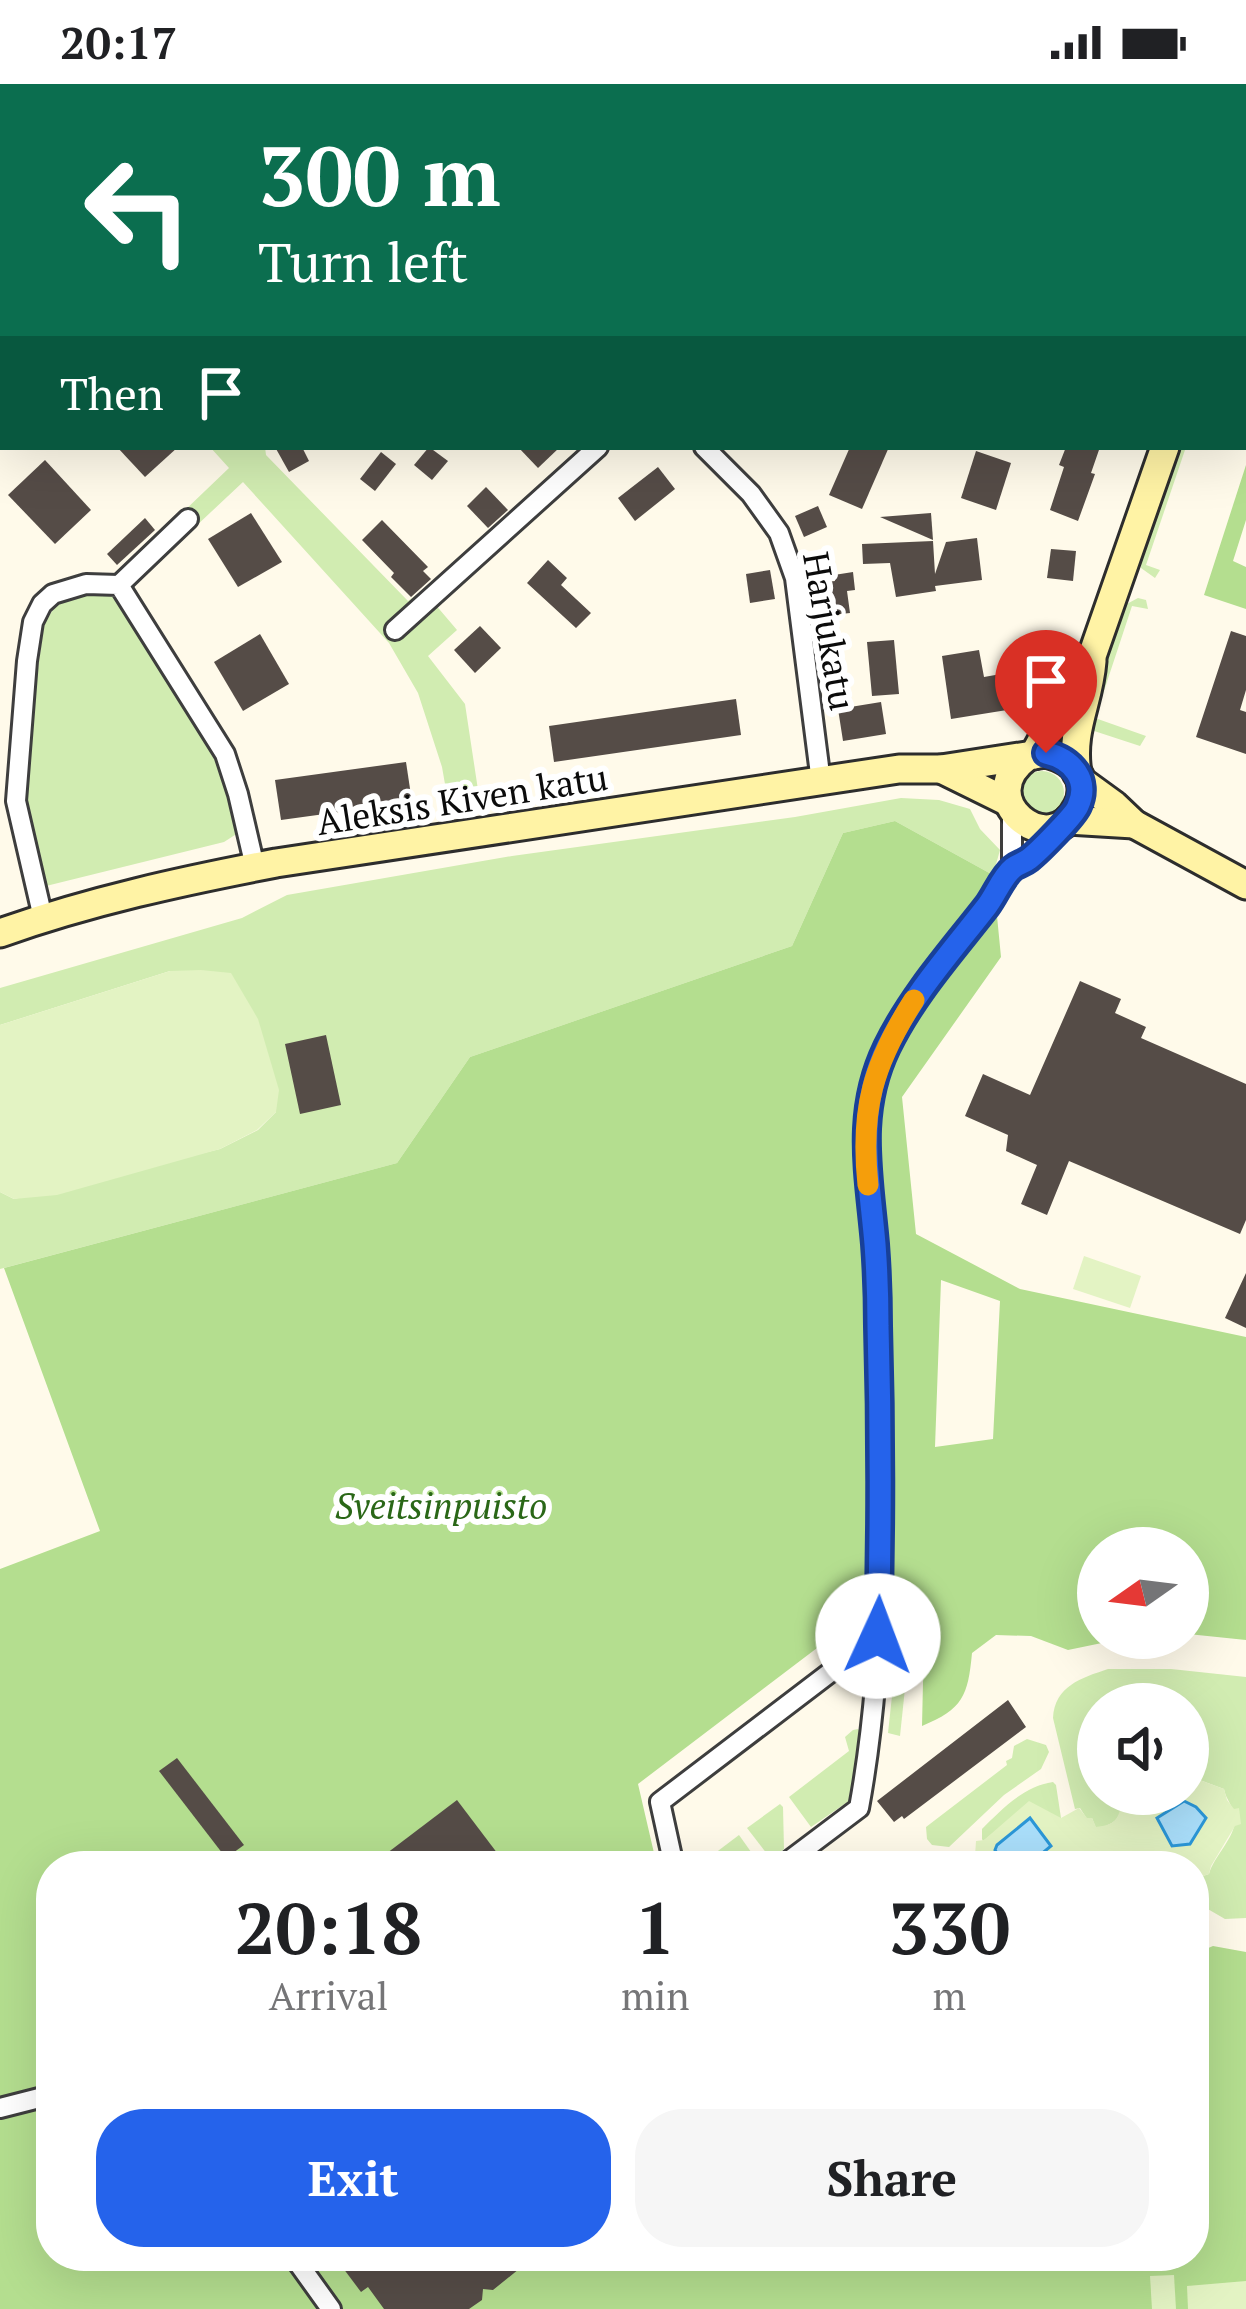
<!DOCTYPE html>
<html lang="en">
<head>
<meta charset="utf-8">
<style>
  body { margin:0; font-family:"PT Serif",serif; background:#f6f6f6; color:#202124; height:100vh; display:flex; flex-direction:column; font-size:45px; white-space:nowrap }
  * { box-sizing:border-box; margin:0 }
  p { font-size:39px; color:#757577 }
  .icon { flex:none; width:66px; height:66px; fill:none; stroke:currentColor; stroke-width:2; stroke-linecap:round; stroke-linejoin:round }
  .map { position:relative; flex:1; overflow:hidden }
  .sheet { position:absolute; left:36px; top:1767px; width:1173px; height:420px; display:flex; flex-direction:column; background:#fff; border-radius:48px; box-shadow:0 12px 48px #0002 }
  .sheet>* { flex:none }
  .guide { position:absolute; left:0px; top:0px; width:1248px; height:366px; box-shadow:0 12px 48px #0002; background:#0b6e4f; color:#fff; overflow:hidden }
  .needle { width:78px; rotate:256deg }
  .fabs { position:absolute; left:1077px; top:1443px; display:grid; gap:24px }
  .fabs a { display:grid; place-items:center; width:132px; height:132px; border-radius:50%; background:#fff; box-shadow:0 12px 48px #0002; font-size:60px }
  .pin { position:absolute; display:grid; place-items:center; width:102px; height:102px; color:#fff; margin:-123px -51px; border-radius:50% 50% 50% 0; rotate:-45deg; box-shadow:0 0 12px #0007 }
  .pin .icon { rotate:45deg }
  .me { position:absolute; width:132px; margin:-66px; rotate:2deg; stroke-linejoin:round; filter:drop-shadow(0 0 9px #0008) }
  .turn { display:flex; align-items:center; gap:42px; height:252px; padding:0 60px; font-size:54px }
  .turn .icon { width:156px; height:156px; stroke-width:2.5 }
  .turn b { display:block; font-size:84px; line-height:102px }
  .then { display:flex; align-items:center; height:114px; padding:0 60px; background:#0003; gap:24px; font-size:45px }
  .eta { display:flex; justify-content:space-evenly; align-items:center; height:204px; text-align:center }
  .eta b { font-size:72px; font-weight:700; line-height:84px }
  .action { display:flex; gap:24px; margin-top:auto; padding:24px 60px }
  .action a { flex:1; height:138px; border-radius:48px; background:#2563eb; color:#fff; font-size:48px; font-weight:700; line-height:138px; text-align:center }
  .action a+a { background:#f6f6f6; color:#202124 }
  .status { display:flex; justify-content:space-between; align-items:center; height:84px; padding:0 60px; background:#fff; direction:ltr }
  .status svg { height:33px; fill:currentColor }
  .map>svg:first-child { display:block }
  .green { fill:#d1ecb1 }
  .forest { fill:#b4de8f; fill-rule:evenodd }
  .pitch { fill:#e3f3c3 }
  .water { fill:#aadffb; stroke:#2b97d8; stroke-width:3 }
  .building { fill:#554c47 }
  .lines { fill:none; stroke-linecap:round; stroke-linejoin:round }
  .street-casing { stroke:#3e3e3e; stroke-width:24 }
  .secondary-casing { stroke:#2d2d2d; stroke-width:33 }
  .street { stroke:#fff; stroke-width:18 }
  .secondary { stroke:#fff3a5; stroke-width:27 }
  .route-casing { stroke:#184099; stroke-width:30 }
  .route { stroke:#2563eb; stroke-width:21 }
  .slow { stroke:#f59e0b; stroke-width:21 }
  .labels { text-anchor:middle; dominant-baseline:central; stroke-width:12; stroke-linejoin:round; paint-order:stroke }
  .street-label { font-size:36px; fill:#0b0b0b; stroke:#fff }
  .park-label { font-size:36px; font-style:italic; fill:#2a6717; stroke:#fff }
</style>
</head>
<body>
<div class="status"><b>20:17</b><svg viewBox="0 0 49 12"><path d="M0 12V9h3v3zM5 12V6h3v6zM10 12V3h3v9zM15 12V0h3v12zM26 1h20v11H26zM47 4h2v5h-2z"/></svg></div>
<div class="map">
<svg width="1246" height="2225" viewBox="0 0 1246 2225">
  <rect width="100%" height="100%" fill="#fffaea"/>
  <g class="green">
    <path d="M210,363H265L266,371L408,517L423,506L457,546L428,572L465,620L480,719L449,723L442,683L418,609L389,559L243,398L195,443L182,429L229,384Z"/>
    <path d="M1176,363H1186L1146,481L1160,486L1155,494L1141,484L1140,472Z"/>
    <path d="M81,508H99L120,515L217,676L238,749L224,758L42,803L24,714V689L44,540L59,516Z"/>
    <path d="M1138,514L1146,516L1148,525L1132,522L1095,634L1146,652L1140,662L1085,644L1120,527L1123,522Z"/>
    <circle cx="1042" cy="709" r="22"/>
    <path d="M901,714L939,716L970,725L980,745L1000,766L993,791L895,737L843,749L792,862L470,973L397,1079L0,1185V1108L14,1115L220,1065L258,1046L276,1028L170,887L0,941V904L242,834L287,811L512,772L795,733Z"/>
    <path d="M899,1547H911L900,1652L888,1649Z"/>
    <path d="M1108,1585H1171L1246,1593V1834L1225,1835L1194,1817V1795L1209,1790C1214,1772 1236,1753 1235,1734C1234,1723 1226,1716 1224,1705L1197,1695L1193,1688L1188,1686V1620H1098V1710H1135C1115,1724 1126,1740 1096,1744L1092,1734L1087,1735L1080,1724L1075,1725L1053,1634C1055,1602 1081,1594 1108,1585Z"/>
    <path d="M858,1645L861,1649L853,1710L849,1717L811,1743L789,1713L849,1667L845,1653L853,1646Z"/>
    <path d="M1027,1655L1046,1661L1049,1668L1041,1685L1004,1711L949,1763L932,1761L927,1755L926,1743L1007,1681L1006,1677L1012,1674L1014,1662Z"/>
    <path d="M1053,1698L1056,1701L1061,1734L1016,1731L983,1757L982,1755V1745C1002,1725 1024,1702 1053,1698Z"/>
    <path d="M780,1720L783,1723L784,1765L771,1775L747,1744Z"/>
    <path d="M739,1751L761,1782H698Z"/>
    <path d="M919,1767L940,1769L943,1775L921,1782L883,1780L902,1770Z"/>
  </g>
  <g class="forest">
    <path d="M1246,381V436L1233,477L1246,483V525L1204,511Z"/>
    <path d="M895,737L993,791L1001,873L902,1013L916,1150L1020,1205L1246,1253V1556L1188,1550V1464H1098V1554H1126L1068,1566L1031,1552L996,1551L972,1569C968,1612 963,1625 922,1642L923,1598L928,1548L899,1527L850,1539L638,1700L657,1782H51V2172H1194V1870L1213,1862L1246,1868V2225H0V1485L100,1447L4,1184L397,1079L470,973L792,862L843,749ZM941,1196L1000,1217L993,1355L935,1363Z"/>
  </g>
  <g class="pitch">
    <path d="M201,886L231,889L258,935L279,1006L276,1028L257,1046L220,1065L57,1111L14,1115L0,1108V941L170,887Z"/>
    <path d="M1084,1172L1141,1192L1130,1224L1073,1205Z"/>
    <path d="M1188,1686L1193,1688L1197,1695L1224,1705L1227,1716L1234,1725L1239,1724L1241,1740L1235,1742L1211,1782L1209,1790L1194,1795V1782H984L982,1774L975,1772L976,1757L984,1756L1029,1717L1061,1734L1079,1724L1087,1734H1092L1096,1743C1126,1740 1113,1727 1129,1714C1142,1704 1172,1710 1188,1710Z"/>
    <path d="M1174,2191L1176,2225H1152L1150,2192Z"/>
    <path d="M1246,2197V2225H1188L1187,2202Z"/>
  </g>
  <g class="water">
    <path d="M1184,1717L1196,1723L1206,1734L1190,1760L1172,1762L1157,1734Z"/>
    <path d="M1030,1734L1051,1762L1027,1782H1006L995,1766L997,1761Z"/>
  </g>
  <g class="building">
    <path d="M117,363H178L145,393Z"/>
    <path d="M275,363H302L309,377L289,388Z"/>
    <path d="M429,363L448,377L432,396L414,381Z"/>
    <path d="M518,363H560L538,384Z"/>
    <path d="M850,363H889L862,425L829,411Z"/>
    <path d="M1066,363H1100L1091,389L1095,390L1078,437L1050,426L1064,383L1059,381Z"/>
    <path d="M976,367L1011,379L996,426L961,414Z"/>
    <path d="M381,368L396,380L375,407L360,395Z"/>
    <path d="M45,376L91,426L55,460L8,411Z"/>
    <path d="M658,383L675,405L635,437L618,414Z"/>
    <path d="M486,403L508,426L488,444L467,422Z"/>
    <path d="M818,422L827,443L804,453L795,432Z"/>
    <path d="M251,429L282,478L238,503L208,455Z"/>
    <path d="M931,429L933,456L880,433Z"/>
    <path d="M145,434L155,446L117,481L107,470Z"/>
    <path d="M382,436L428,483L423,487L431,495L411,513L391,493L394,489L362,456Z"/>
    <path d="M977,454L982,496L935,502L936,507L896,513L890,479L863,480L862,460L933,457L935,490L946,458Z"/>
    <path d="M1051,465L1076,467L1073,497L1047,494Z"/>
    <path d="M548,476L567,494L561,501L591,529L576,544L527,499Z"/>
    <path d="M770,486L775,515L750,519L746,490Z"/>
    <path d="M853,488L855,506L847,507L850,529L822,532L818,499L835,497L834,491Z"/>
    <path d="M480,542L501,564L475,589L454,566Z"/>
    <path d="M1231,547L1246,552V606L1240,626L1246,628V670L1196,653Z"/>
    <path d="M260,550L289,600L243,627L214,578Z"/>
    <path d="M894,556L899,610L872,612L867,558Z"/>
    <path d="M979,566L984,593L1001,590L1007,626L951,635L942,572Z"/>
    <path d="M736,615L741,651L554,678L549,642Z"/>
    <path d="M881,618L886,650L843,657L838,625Z"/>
    <path d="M406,678L412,718L281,736L275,696Z"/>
    <path d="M1080,897L1121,915L1115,929L1146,943L1141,954L1246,1000V1136L1240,1150L1069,1077L1047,1131L1021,1120L1037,1081L1006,1067L1008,1051L965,1032L983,990L1030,1011Z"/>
    <path d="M326,951L341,1021L300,1030L285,960Z"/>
    <path d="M1246,1189V1244L1225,1234Z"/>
    <path d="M1008,1616L1026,1643L904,1735L902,1732L894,1738L877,1717Z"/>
    <path d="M177,1674L244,1761L226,1774L159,1687Z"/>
    <path d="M457,1716L507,1782H370Z"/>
    <path d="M334,2172H522L519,2185L493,2206L483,2205L482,2216L469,2225H384L368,2203L361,2208Z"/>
  </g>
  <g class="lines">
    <defs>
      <g id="street">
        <path d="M342,0L344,3"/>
        <path d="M689,0L694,3"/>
        <path d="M196,3L198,0"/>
        <path d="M1233,3V0"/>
        <path d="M0,234L3,232"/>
        <path d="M704,363L751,410L779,449L795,494L821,698"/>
        <path d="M119,501L188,435"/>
        <path d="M395,546L598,363"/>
        <path d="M1012,785V726"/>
        <path d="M43,834L16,717L27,577L33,538L42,520L53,510L86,500L119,501L225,670L238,710L255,783"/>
        <path d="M674,1782L660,1718L878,1552"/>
        <path d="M782,1782L859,1724C888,1566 883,1400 878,1241C878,1214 877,1186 875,1159C870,1111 859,1061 869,1013C884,944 934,889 977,835C988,820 997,805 1008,790C1014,782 1023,781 1030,774C1041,764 1051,752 1061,741"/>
        <path d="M0,2024L51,2011"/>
        <path d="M293,2172L331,2225"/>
      </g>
      <g id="secondary">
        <path d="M1245,303H1246"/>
        <path d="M1034,671L1075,595L1092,572L1165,363"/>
        <path d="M941,685L1008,718"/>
        <path d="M1077,689C1070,645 1089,619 1092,577"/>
        <path d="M1081,697L1114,721L1134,740L1246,801"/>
        <path d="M1068,736L1134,740"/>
        <path d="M0,849C90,817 182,797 276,779L899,685H941L1046,669C1062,673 1076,680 1081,697C1083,706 1082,716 1077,724C1050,778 970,715 1027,673"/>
      </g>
    </defs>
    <use href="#street" class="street-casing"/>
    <use href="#secondary" class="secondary-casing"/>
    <use href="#street" class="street"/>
    <use href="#secondary" class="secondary"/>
  </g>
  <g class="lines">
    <defs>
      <path id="route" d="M878,1552C881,1449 881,1345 878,1242C878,1215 877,1187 875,1160C869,1090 855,1029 887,963C913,910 952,867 987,822C996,810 1002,793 1013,784C1018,780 1024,779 1029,775C1038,768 1075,731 1078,722C1090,696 1072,675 1046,669"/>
    </defs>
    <use href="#route" class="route-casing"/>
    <use href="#route" class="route"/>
    <path class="slow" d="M868,1101C860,1025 873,980 914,916"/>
  </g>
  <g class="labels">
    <g class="street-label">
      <text transform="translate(830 547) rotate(80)">Harjukatu</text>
      <text transform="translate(462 715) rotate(-9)">Aleksis Kiven katu</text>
    </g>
    <g class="park-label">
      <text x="441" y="1421">Sveitsinpuisto</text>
    </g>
  </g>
</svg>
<div class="fabs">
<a><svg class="needle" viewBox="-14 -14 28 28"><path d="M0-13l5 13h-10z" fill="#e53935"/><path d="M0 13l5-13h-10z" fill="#757577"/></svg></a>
<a><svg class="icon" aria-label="sound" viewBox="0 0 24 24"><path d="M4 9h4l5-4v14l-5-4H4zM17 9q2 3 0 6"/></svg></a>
</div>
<div class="pin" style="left:1046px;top:669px;background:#d93025"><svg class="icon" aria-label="arrive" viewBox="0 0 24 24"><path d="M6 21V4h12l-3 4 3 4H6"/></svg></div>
<svg class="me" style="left:878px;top:1552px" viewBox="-20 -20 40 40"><circle r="19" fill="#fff"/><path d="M0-13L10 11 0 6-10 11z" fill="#2563eb"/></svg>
<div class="guide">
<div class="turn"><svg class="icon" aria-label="left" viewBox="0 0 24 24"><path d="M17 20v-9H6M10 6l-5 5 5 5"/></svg><div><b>300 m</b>Turn left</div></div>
<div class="then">Then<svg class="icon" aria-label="arrive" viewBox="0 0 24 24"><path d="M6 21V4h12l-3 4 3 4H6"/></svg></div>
</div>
<section class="sheet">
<div class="eta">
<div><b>20:18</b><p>Arrival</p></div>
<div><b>1</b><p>min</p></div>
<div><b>330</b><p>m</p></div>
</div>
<div class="action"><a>Exit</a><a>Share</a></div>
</section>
</div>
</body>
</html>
